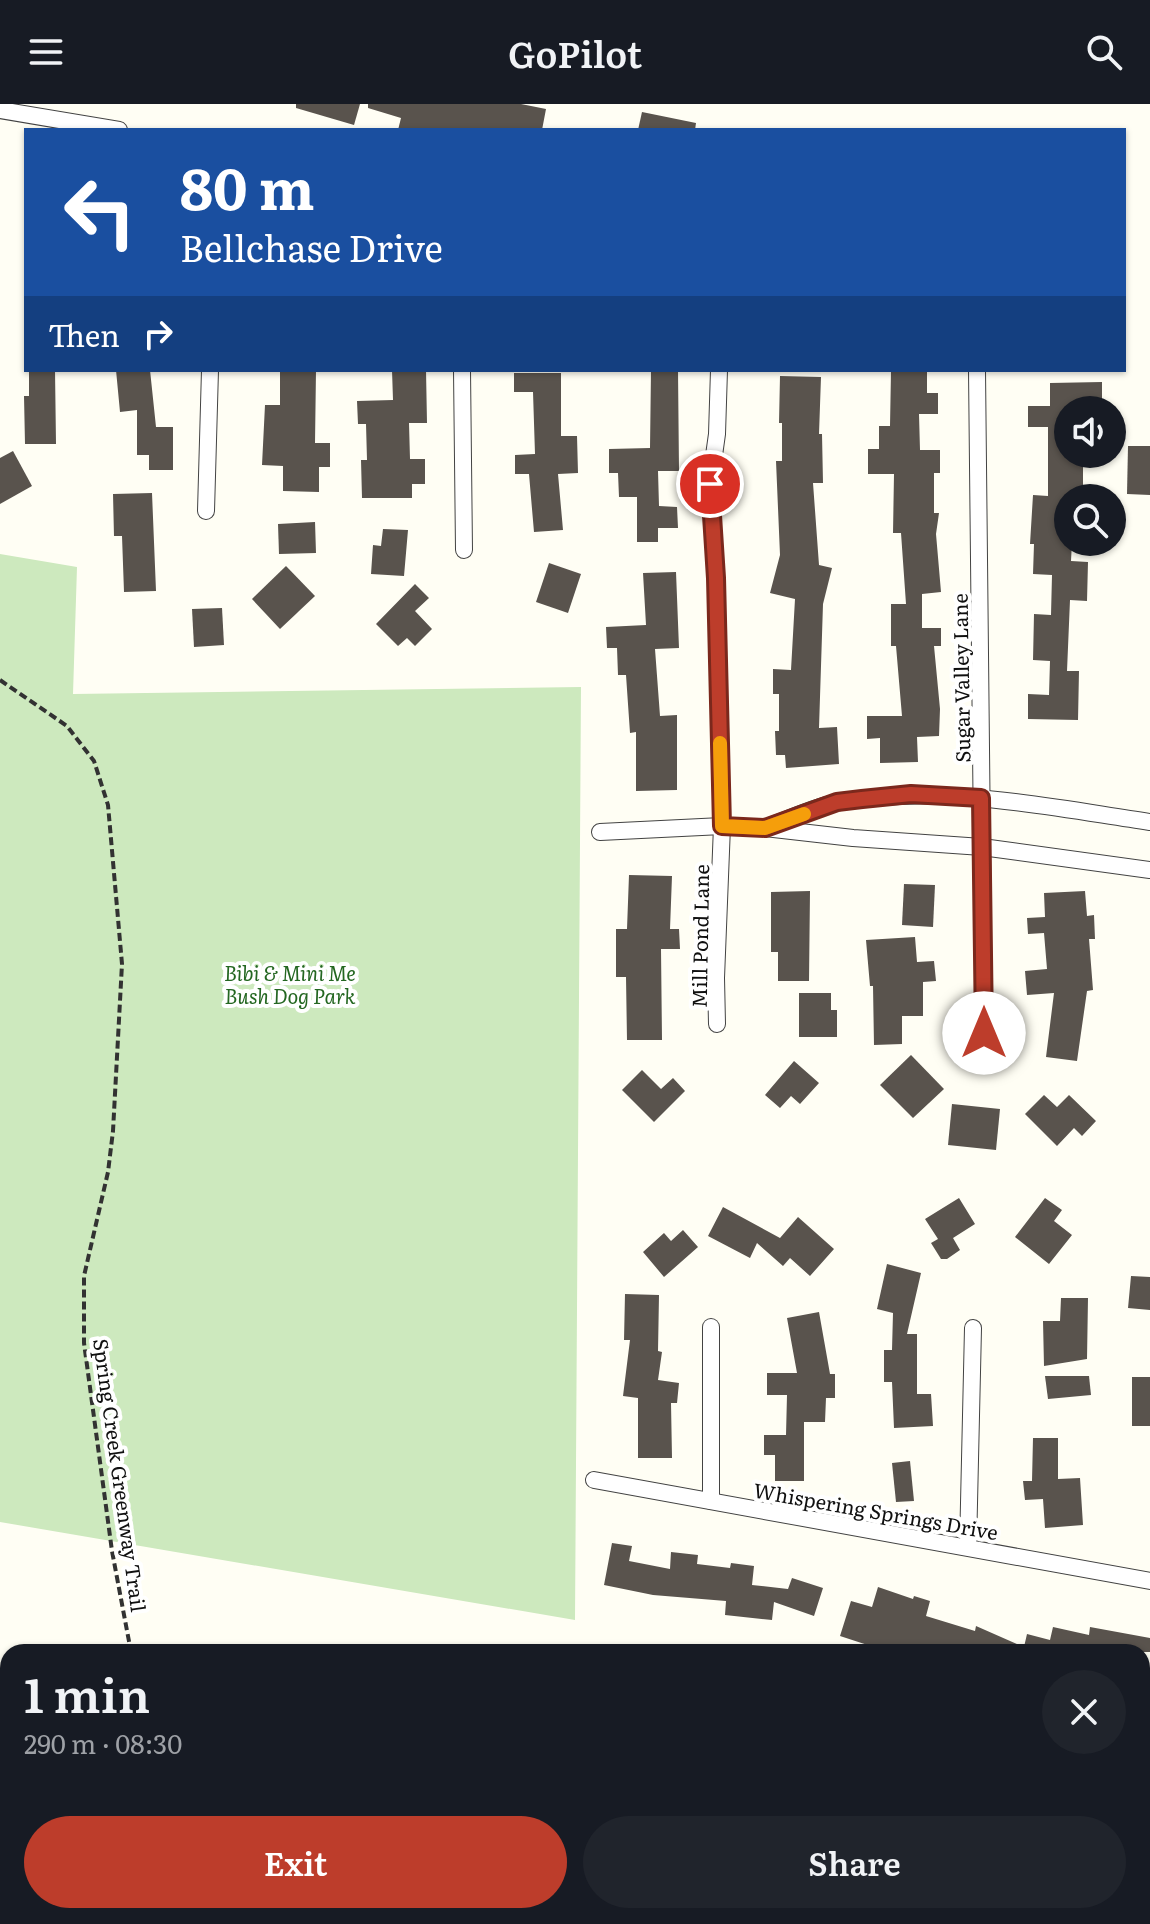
<!DOCTYPE html>
<html lang="en">
<head>
<meta charset="utf-8">
<style>
  body { margin:0; font-family:Literata,serif; background:#20242c; color:#f1f3f6; height:100vh; display:flex; flex-direction:column; font-size:30px; white-space:nowrap }
  * { box-sizing:border-box; margin:0 }
  p { font-size:26px; color:#9ea1a6 }
  .icon { flex:none; width:44px; height:44px; fill:none; stroke:currentColor; stroke-width:2; stroke-linecap:round; stroke-linejoin:round }
  .map { position:relative; flex:1; overflow:hidden }
  .sheet { position:absolute; left:0px; top:1540px; width:1150px; height:280px; display:flex; flex-direction:column; background:#171b24; border-radius:24px 24px 0 0; box-shadow:0 2px 6px #0004 }
  .sheet>* { flex:none }
  .banner { position:absolute; left:24px; top:24px; width:1102px; height:244px; border-radius:0px; box-shadow:0 2px 6px #0004; background:#1a4fa0; color:#fff; overflow:hidden }
  .buttons { position:absolute; left:1054px; top:292px; display:grid; gap:16px }
  .buttons a { display:grid; place-items:center; width:72px; height:72px; border-radius:50%; background:#171b24; box-shadow:0 2px 6px #0004; font-size:40px }
  .pin { position:absolute; display:grid; place-items:center; width:68px; height:68px; color:#fff; margin:-34px; border:4px solid #fff; border-radius:50%; box-shadow:0 2px 8px #0007 }
  .me { position:absolute; width:88px; margin:-44px; rotate:0deg; stroke-linejoin:round; filter:drop-shadow(0 0 6px #0008) }
  .turn { display:flex; align-items:center; gap:28px; height:168px; padding:0 24px; font-size:36px }
  .turn .icon { width:104px; height:104px; stroke-width:2.5 }
  .turn b { display:block; font-size:56px; line-height:68px }
  .then { display:flex; align-items:center; height:76px; padding:0 24px; background:#0003; gap:16px; font-size:30px }
  .round { display:grid; place-items:center; flex:none; width:84px; height:84px; border-radius:42px; background:#20242c }
  .head { display:flex; align-items:center; justify-content:space-between; height:136px; padding:0 24px }
  h1 { font-size:48px; font-weight:600; line-height:60px }
  .button { display:flex; gap:16px; margin-top:auto; padding:16px 24px }
  .button a { flex:1; height:92px; border-radius:48px; background:#bd3d2b; color:#fff; font-size:32px; font-weight:600; line-height:92px; text-align:center }
  .button a+a { background:#20242c; color:#f1f3f6 }
  header { display:flex; justify-content:space-between; align-items:center; height:104px; padding:0 24px; background:#171b24; font-size:36px; font-weight:600 }
  .map>svg:first-child { display:block }
  .green { fill:#cde9be }
  .building { fill:#59534d }
  .lines { fill:none; stroke-linecap:round; stroke-linejoin:round }
  .minor-casing { stroke:#434343; stroke-width:18 }
  .path { stroke:#323232; stroke-width:4; stroke-dasharray:8 4; stroke-linecap:butt }
  .minor { stroke:#fff; stroke-width:16 }
  .route-casing { stroke:#7b281c; stroke-width:20 }
  .route { stroke:#bd3d2b; stroke-width:14 }
  .slow { stroke:#f59e0b; stroke-width:14 }
  .labels { text-anchor:middle; dominant-baseline:central; stroke-width:8; stroke-linejoin:round; paint-order:stroke }
  .street-label { font-size:20px; fill:#101010; stroke:#fff }
  .park-label { font-size:20px; font-style:italic; fill:#246721; stroke:#fff }
</style>
</head>
<body>
<header><svg class="icon" aria-label="menu" viewBox="0 0 24 24"><path d="M4 6h16M4 12h16M4 18h16"/></svg>GoPilot<svg class="icon" aria-label="search" viewBox="0 0 24 24"><circle cx="10" cy="10" r="6"/><path d="M15 15l6 6"/></svg></header>
<div class="map">
<svg width="1150" height="1820" viewBox="0 0 1150 1820">
  <rect width="100%" height="100%" fill="#fffef4"/>
  <path class="green" d="M0,450L77,463L73,590L581,583L575,1516L0,1418Z"/>
  <g class="building">
    <path d="M296,0H360L354,21L296,4Z"/>
    <path d="M368,0H521L546,5L542,26H398L401,14L368,4Z"/>
    <path d="M642,8L696,19L695,26H638Z"/>
    <path d="M29,266H55L56,340H25L24,292H29Z"/>
    <path d="M116,266H150L156,323H173V366H149V351H137V306L120,308Z"/>
    <path d="M280,266H316L315,339H330V363H319V388L283,387V362L262,361L265,301H280Z"/>
    <path d="M392,266H426L427,319H409L410,355H425V380H412V394H362L361,356H367L366,320H358L357,297L393,296Z"/>
    <path d="M651,266H678L679,367H658L659,402L677,403L678,424H658V438H637V393H619L618,369H609V345L650,344Z"/>
    <path d="M891,267L927,268V289H938V310H919L920,346H940V369H934V409H939L936,430L941,488L922,490V524H941V542H934L940,605L939,632L917,633L918,658L880,659V634L867,635V612H902L896,542H891V500H906L901,429H893L894,370H868V345H879V322H890Z"/>
    <path d="M514,269H561V332H577L578,369L558,370L563,426L534,428L529,370H515V351L535,350L533,288H514Z"/>
    <path d="M780,272L821,273L819,330H822L823,379H813L819,461L832,464L823,500L819,624L837,623L839,660L786,664L785,651H776L775,627H779V590H773V565L791,566L795,495L770,489L780,451L776,357H782V319H779Z"/>
    <path d="M1102,278V306H1068V350H1083V394H1068V438H1072L1071,457L1088,458L1087,497L1070,496L1067,567H1079L1078,616L1028,615V590L1049,591L1050,557L1033,556L1034,510L1051,511L1052,471L1033,470L1034,440H1030L1033,391L1048,392V323H1028V302H1050V279Z"/>
    <path d="M1128,342H1150V391L1127,390Z"/>
    <path d="M13,347L32,382L0,400V354Z"/>
    <path d="M152,389L156,487L124,488L122,432H114L113,390Z"/>
    <path d="M315,418L316,449L279,450L278,420Z"/>
    <path d="M383,425L408,426L404,472L371,470L373,441L381,442Z"/>
    <path d="M549,459L581,470L568,509L536,498Z"/>
    <path d="M286,462L315,492L280,525L252,495Z"/>
    <path d="M676,468L679,544L655,545L660,612L677,611V686L636,687V628L630,629L626,571H618L617,544H607L606,523L646,521L643,469Z"/>
    <path d="M415,480L429,494L415,507L432,525L415,542L407,534L398,542L376,520Z"/>
    <path d="M222,504L224,541L194,543L192,505Z"/>
    <path d="M629,771L672,772L670,825H679L680,845H661L662,936H627L626,873H616V825H627Z"/>
    <path d="M904,780L935,781L933,823L902,821Z"/>
    <path d="M810,787L809,877H778V848H771V788Z"/>
    <path d="M1085,787L1087,812L1094,811L1095,835H1089L1093,886L1087,887L1077,957L1046,953L1054,889L1027,891L1025,867L1047,865L1044,829L1028,830L1027,814L1045,813L1044,789Z"/>
    <path d="M915,833L917,858L934,857L936,877L923,878V912H902V940L874,941L873,882H870L866,836Z"/>
    <path d="M799,889H831V906H837V933H799Z"/>
    <path d="M911,951L944,985L913,1014L880,981Z"/>
    <path d="M794,957L819,979L800,1000L791,992L780,1004L765,991Z"/>
    <path d="M642,966L661,985L673,974L685,987L654,1018L622,986Z"/>
    <path d="M1044,991L1057,1003L1069,991L1096,1017L1082,1032L1074,1024L1057,1042L1025,1010Z"/>
    <path d="M952,1000L1000,1005L996,1046L948,1041Z"/>
    <path d="M959,1094L975,1120L953,1134L960,1146L947,1155H941L931,1139L938,1135L925,1115Z"/>
    <path d="M1045,1094L1062,1106L1054,1117L1072,1131L1049,1160L1015,1133Z"/>
    <path d="M723,1103L780,1134L798,1113L834,1145L810,1172L790,1154L783,1162L757,1139L750,1154L708,1132Z"/>
    <path d="M683,1126L698,1143L664,1173L643,1148L664,1129L671,1137Z"/>
    <path d="M887,1160L921,1169L907,1230H917V1290H931L933,1322L894,1324L892,1278H884V1246H892L893,1209L877,1205Z"/>
    <path d="M1131,1172L1150,1173V1206L1128,1204Z"/>
    <path d="M625,1190L659,1191L658,1247L662,1248L658,1276L679,1279L677,1299H671L672,1354H638V1294L623,1292L630,1236H624Z"/>
    <path d="M1061,1194H1088L1087,1255L1044,1262L1043,1217H1060Z"/>
    <path d="M819,1208L830,1270H835V1294H826L825,1318H804V1377H775V1351H764V1331H786L787,1291H767V1269H797L787,1214Z"/>
    <path d="M1045,1272H1089L1091,1291L1048,1295Z"/>
    <rect x="1132" y="1273" width="18" height="49"/>
    <path d="M1033,1334H1058V1375L1080,1374L1083,1421L1045,1424L1043,1395L1025,1396L1023,1377H1032Z"/>
    <path d="M910,1357L914,1397L896,1398L892,1359Z"/>
    <path d="M612,1439L632,1442L629,1457L670,1465L671,1448L698,1451L697,1460L730,1464L731,1459L754,1462L752,1481L788,1485L792,1474L823,1484L814,1512L774,1498L772,1516L725,1511L726,1497L653,1491L604,1481Z"/>
    <path d="M878,1483L913,1495L914,1492L930,1497L926,1512L975,1527L976,1522L1024,1543L1027,1530L1050,1536L1053,1523L1089,1531L1090,1523L1150,1534V1548H889L840,1532L851,1497L872,1503Z"/>
  </g>
  <g class="lines">
    <defs>
      <g id="minor">
        <path d="M0,6L119,26"/>
        <path d="M462,266L464,446"/>
        <path d="M977,266L984,929"/>
        <path d="M206,407L210,266"/>
        <path d="M770,722C792,714 816,702 840,698C942,680 1048,703 1150,718"/>
        <path d="M600,728L722,722L765,724L853,734L982,743L1150,766"/>
        <path d="M717,920L716,874L722,722L716,474L710,380L717,330L719,266"/>
        <path d="M594,1376L1150,1477"/>
        <path d="M711,1397V1223"/>
        <path d="M968,1443L973,1224"/>
        <path d="M1142,1745L1150,1746"/>
        <path d="M790,1812V1820"/>
        <path d="M1056,1812L1057,1820"/>
      </g>
    </defs>
    <use href="#minor" class="minor-casing"/>
    <g class="path">
      <path d="M0,576L67,622L94,657L108,701L122,860L113,1027L108,1068L84,1172V1239L112,1447L131,1548"/>
      <path d="M224,1820V1812"/>
    </g>
    <use href="#minor" class="minor"/>
  </g>
  <g class="lines">
    <defs>
      <path id="route" d="M710,380L716,474L722,722L765,724L837,698L862,695L911,690L981,694L984,929"/>
    </defs>
    <use href="#route" class="route-casing"/>
    <use href="#route" class="route"/>
    <path class="slow" d="M720,639L722,722L765,724L804,710"/>
  </g>
  <g class="labels">
    <g class="street-label">
      <text transform="translate(960 574) rotate(-91)">Sugar Valley Lane</text>
      <text transform="translate(699 832) rotate(-89)">Mill Pond Lane</text>
      <text transform="translate(121 1371) rotate(82)">Spring Creek Greenway Trail</text>
      <text transform="translate(876 1406) rotate(10)">Whispering Springs Drive</text>
    </g>
    <g class="park-label">
      <text x="290" y="868">Bibi &amp; Mini Me<tspan x="290" dy="23">Bush Dog Park</tspan></text>
    </g>
  </g>
</svg>
<div class="buttons">
<a><svg class="icon" aria-label="sound" viewBox="0 0 24 24"><path d="M4 9h4l5-4v14l-5-4H4zM17 9q2 3 0 6"/></svg></a>
<a><svg class="icon" aria-label="search" viewBox="0 0 24 24"><circle cx="10" cy="10" r="6"/><path d="M15 15l6 6"/></svg></a>
</div>
<div class="pin" style="left:710px;top:380px;background:#d93025"><svg class="icon" aria-label="arrive" viewBox="0 0 24 24"><path d="M6 21V4h12l-3 4 3 4H6"/></svg></div>
<svg class="me" style="left:984px;top:929px" viewBox="-20 -20 40 40"><circle r="19" fill="#fff"/><path d="M0-13L10 11 0 6-10 11z" fill="#bd3d2b"/></svg>
<div class="banner">
<div class="turn"><svg class="icon" aria-label="left" viewBox="0 0 24 24"><path d="M17 20v-9H6M10 6l-5 5 5 5"/></svg><div><b>80 m</b>Bellchase Drive</div></div>
<div class="then">Then<svg class="icon" aria-label="right" viewBox="0 0 24 24"><path d="M7 20v-9h11M14 6l5 5-5 5"/></svg></div>
</div>
<section class="sheet">
<div class="head"><div><h1>1 min</h1><p>290 m · 08:30</p></div><a class="round"><svg class="icon" aria-label="close" viewBox="0 0 24 24"><path d="M6 6l12 12M18 6L6 18"/></svg></a></div>
<div class="button"><a>Exit</a><a>Share</a></div>
</section>
</div>
</body>
</html>
